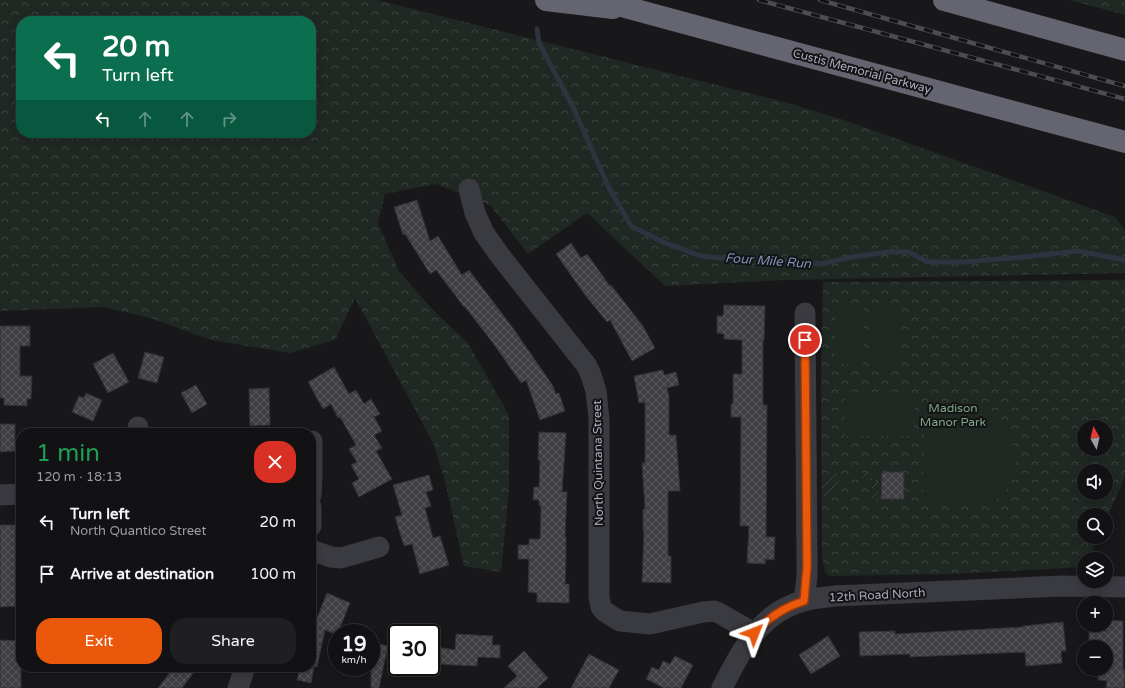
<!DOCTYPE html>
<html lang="en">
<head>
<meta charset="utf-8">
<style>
  body { margin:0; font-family:"Varela Round",sans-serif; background:#1f1f22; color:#f1f3f6; height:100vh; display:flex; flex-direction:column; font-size:15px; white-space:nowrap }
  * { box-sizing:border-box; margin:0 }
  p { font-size:13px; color:#9c9da0 }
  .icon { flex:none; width:22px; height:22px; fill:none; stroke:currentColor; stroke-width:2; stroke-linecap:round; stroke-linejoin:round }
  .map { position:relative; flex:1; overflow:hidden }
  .sheet { position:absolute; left:16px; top:428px; width:300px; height:244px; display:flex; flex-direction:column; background:#121114; border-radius:16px; box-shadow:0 2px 10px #0003,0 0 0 1px #313134 }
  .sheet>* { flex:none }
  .banner { position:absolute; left:16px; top:16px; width:300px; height:122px; border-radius:16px; box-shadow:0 2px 10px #0003,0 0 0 1px #313134; background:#0b6e4f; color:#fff; overflow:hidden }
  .needle { width:26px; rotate:352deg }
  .tools { position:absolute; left:1077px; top:420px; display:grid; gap:8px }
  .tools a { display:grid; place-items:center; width:36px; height:36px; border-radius:50%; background:#121114; box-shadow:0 2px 10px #0003,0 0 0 1px #313134; font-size:20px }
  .speed { position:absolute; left:328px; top:624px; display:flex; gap:8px; font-size:20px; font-weight:700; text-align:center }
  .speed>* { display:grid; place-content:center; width:52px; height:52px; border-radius:50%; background:#121114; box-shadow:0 2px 10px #0003,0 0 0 1px #313134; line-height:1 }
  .speed small { font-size:10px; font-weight:400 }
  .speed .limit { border:2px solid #111; border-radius:6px; background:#fff; color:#111 }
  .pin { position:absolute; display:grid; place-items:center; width:34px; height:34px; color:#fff; margin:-17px; border:2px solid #fff; border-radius:50%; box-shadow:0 1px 4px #0007 }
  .me { position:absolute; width:44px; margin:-22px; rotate:45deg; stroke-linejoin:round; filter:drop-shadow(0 0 3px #0008) }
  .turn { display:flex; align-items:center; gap:14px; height:84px; padding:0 20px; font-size:18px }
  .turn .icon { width:52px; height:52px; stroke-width:2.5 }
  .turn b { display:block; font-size:28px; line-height:34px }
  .lanes { display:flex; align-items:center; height:38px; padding:0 20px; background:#0003; justify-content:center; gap:20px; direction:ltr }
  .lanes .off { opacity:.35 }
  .round { display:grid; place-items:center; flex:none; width:42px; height:42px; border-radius:16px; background:#1f1f22 }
  .summary { display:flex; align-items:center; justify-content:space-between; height:68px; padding:0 20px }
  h1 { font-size:24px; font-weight:600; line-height:30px; color:#1e9e55 }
  .action { display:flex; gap:8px; margin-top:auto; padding:8px 20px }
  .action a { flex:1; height:46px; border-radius:16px; background:#ea580c; color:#fff; font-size:16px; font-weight:600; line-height:46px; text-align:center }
  .action a+a { background:#1f1f22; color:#f1f3f6 }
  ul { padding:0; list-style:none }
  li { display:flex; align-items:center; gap:12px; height:52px; padding:0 20px }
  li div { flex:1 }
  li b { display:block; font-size:15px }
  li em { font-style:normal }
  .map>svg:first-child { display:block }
  .forest { fill:url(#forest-crowns); fill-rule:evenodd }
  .garden { fill:url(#garden-furrows) }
  .pitch { fill:#1f2822 }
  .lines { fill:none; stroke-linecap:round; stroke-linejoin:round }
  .stream { stroke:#2d343f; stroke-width:5 }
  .building { fill:url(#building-cross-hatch); stroke:#323136 }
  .minor { stroke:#3a3a41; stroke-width:21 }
  .highway { stroke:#646570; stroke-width:22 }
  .rail-casing { stroke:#4b4c54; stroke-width:4.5 }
  .rail { stroke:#131215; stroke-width:3; stroke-dasharray:9; stroke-linecap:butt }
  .route-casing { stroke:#983908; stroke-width:10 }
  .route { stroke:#ea580c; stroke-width:7 }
  .labels { text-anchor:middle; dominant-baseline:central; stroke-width:4; stroke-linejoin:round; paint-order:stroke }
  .street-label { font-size:12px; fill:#a9acba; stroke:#131215 }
  .park-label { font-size:12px; fill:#7fa688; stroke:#131215 }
  .water-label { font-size:13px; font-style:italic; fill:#7f93b7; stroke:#131215 }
</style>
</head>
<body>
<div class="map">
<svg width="1125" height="688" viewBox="0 0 1125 688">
  <defs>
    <pattern id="forest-crowns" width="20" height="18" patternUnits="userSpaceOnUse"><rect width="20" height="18" fill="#1f2822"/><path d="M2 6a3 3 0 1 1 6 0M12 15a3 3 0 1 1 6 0" fill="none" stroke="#3d4440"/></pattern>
    <pattern id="garden-furrows" width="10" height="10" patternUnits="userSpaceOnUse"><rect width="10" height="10" fill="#1f2822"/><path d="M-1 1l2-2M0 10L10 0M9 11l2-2" fill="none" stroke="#3d4440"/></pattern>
    <pattern id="building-cross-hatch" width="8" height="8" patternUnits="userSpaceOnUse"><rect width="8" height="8" fill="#3f3f44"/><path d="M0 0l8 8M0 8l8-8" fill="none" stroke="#58585d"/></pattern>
  </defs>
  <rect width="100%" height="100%" fill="#18171a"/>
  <g class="forest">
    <path d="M0,0H377L781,101L844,120L1115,217L1125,230V273L786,280L665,286L587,213L528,254L490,205L436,184L385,194L378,223L399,271L432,309L468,343L509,415V491L501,572L464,566L445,481L433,443L355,298L335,340L290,353L211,340L150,318L103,307L0,311ZM21,21H311V133H21Z"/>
    <path d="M1070,0H1125V15Z"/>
    <path d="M1125,280V477L1106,520V515H1084V537H1099L1089,559H1084V567L953,574L829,576L825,572L822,556L821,385L823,282ZM1084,427H1106V449H1084ZM1084,471H1106V493H1084Z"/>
  </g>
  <g class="garden">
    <path d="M833,473H840C839,486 836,495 822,496V480L828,474Z"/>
    <path d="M861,473H867L878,483L877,502L874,505L872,502V482L867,477L865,478L862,477Z"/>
  </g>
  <g class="pitch">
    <path d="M836,303L864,304L863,365L834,364Z"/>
    <path d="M871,304L900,305L898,366L870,365Z"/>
    <path d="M845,392L914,393V436H845Z"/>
    <path d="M957,410C973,409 991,413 1002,426C1017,443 1020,470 1007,489C1002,495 996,502 988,504C983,505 977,504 972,504C960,504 948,504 936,504L923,491L924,437L930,426L947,413Z"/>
  </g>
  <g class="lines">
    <path class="stream" d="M537,29L539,43L573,107L609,188L631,226L663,242L701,256L722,258H757L820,264L852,257L888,252H909L928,262H965L1024,257L1078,251L1125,260"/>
  </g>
  <g class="building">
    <path d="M417,200L430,241L438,236L462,275L469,270L513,328L553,386L556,394L559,393L565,411L540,420L526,380L521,383L493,343L465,307H464L436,270L430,274L405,234L403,235L394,207Z"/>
    <path d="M571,243L581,258L587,254L610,286L611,285L643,326L655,348L632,361L610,320L607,322L585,295L556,254Z"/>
    <path d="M724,305L765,306L764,340H763V405H767L766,537H775L774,560L766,559L765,564L747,563L749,526H740L741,417H731V404H733V374H742V340L724,339V334L717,333V316H723Z"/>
    <path d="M0,326H30V346H20V376H32L31,399H27V406L4,405V398H0Z"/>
    <path d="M145,352L164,357L157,383L138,378Z"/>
    <path d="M113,353L129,382L108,393L93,364Z"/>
    <path d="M334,367L349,394L356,390L364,404L371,399L380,414L374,417L382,431L374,435L382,448L376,451L392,479L359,497L352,483L359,479L351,465L357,462L349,449L356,445L340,417L338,418L331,404L323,409L308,382Z"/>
    <path d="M663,370L664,375L676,372L679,385L667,388L669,396V435H676L680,491H668V556H671V583L642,582L644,531H643V509H645L642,463H645V402L639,403L634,376Z"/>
    <path d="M196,385L207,404L192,413L181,393Z"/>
    <path d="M269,388L270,425L250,426L249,389Z"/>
    <path d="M86,393L102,400L93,421L72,412L79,396L84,398Z"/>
    <path d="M0,424H15V451L0,452Z"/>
    <path d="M539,432L566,433L562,492H567L565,536L566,537V558L565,584H569V603L537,602V593L528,592L529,559H518V545H529V539H540L541,506H539V500H533L534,487H539L540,460H538Z"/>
    <path d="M882,472H904V499H881Z"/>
    <path d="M429,475L433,490L426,492L431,506L425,508L433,538L440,536L449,565L420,574L412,544L404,546L395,517L402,515L393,485Z"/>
    <path d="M0,525H16V552H19V574H21V606L0,607Z"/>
    <path d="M327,593L350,603L337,635L325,630L317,667L311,666V633Z"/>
    <path d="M1106,620L1123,621V670H1125L1124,688H1106L1107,681L1098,680L1099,669H1106V647H1089V631H1106Z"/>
    <path d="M1063,622L1066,651H1061L1062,663L1026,666L1025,652L910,657V654L860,656L859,632L895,631V634L1023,627V626Z"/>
    <path d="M456,634L493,636L492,645H500V658L478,657L477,666L431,664V646L455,650Z"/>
    <path d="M828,636L840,656L811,674L799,655Z"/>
    <path d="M0,640L21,641V688H0Z"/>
    <path d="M375,643L388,646L379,688H371V651H373Z"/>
    <path d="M524,651L548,678L537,688H504L517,676L508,666Z"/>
    <path d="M589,654L619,670L609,688H571Z"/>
    <path d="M675,656L693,665L681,688H664L646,679L652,667L659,670L663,661L670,664Z"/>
    <path d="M174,667H198L182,688H158Z"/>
    <path d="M300,667H314L311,683L297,680Z"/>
  </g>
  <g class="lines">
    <g class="minor">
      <path d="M469,189L475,213L484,233L501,257L587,366L591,375L596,391L599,419V597L601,607L604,611L615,618L620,621L650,624L703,612L714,611L719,613L754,633"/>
      <path d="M138,433V427"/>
      <path d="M0,495L21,494"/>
      <path d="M311,496L312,479V441"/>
      <path d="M311,507V526"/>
      <path d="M311,550L331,557L341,558L379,547"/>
      <path d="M804,601L807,577V559L805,313"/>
      <path d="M238,688L245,667"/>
      <path d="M722,688C744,645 764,605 818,598C831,596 844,595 857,595L1061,586L1125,587"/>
    </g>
    <g class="highway">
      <path d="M546,0L613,8"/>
      <path d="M599,0L1125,142"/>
      <path d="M944,0L1125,50"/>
    </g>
    <defs>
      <g id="rail">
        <path d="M759,0L1125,99"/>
        <path d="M820,0L1125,86"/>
      </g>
    </defs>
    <use href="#rail" class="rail-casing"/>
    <use href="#rail" class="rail"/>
  </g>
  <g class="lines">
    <defs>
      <path id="route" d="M754,633C768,618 784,607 804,601L807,567L805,340"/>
    </defs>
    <use href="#route" class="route-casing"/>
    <use href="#route" class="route"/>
  </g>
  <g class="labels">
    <g class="street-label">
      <text transform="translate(862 71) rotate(15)">Custis Memorial Parkway</text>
      <text transform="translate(598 463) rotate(-91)">North Quintana Street</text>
      <text transform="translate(877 595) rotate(-3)">12th Road North</text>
    </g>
    <g class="park-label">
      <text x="953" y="408">Madison<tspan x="953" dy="14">Manor Park</tspan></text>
    </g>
    <g class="water-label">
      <text transform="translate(768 261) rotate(4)">Four Mile Run</text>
    </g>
  </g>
</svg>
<div class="tools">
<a><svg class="needle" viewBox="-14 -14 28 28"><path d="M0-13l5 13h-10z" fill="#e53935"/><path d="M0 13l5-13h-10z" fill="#9c9da0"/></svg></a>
<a><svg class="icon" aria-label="sound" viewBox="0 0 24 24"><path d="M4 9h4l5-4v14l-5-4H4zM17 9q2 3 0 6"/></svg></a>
<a><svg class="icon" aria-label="search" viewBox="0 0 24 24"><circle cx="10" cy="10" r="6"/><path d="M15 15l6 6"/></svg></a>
<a><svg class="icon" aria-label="layers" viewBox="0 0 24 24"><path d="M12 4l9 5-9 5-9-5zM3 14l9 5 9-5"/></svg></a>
<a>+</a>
<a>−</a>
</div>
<div class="speed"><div>19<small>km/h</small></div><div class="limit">30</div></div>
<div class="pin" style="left:805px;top:340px;background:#d93025"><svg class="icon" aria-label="arrive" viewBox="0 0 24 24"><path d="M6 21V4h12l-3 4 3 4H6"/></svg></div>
<svg class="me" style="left:754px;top:633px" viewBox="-20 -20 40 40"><path d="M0-17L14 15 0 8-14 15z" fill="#ea580c" stroke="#fff" stroke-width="4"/></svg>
<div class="banner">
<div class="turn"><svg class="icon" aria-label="left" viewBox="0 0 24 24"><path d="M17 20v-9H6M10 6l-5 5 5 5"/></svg><div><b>20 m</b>Turn left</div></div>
<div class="lanes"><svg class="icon" aria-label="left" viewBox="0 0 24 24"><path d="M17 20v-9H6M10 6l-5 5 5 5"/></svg><svg class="icon off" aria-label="ahead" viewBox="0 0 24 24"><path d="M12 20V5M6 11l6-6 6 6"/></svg><svg class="icon off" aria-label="ahead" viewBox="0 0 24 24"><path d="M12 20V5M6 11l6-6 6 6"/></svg><svg class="icon off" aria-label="right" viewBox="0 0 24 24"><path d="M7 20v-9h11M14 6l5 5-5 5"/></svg></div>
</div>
<section class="sheet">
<div class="summary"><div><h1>1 min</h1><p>120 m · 18:13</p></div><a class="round" style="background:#d93025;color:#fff"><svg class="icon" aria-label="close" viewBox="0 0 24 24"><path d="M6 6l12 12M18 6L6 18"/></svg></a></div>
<ul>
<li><svg class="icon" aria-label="left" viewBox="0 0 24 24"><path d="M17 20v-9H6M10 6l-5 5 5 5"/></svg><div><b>Turn left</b><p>North Quantico Street</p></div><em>20 m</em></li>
<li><svg class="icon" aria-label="arrive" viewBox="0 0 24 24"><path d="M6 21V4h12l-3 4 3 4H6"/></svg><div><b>Arrive at destination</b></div><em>100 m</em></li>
</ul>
<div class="action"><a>Exit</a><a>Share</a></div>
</section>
</div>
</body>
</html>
